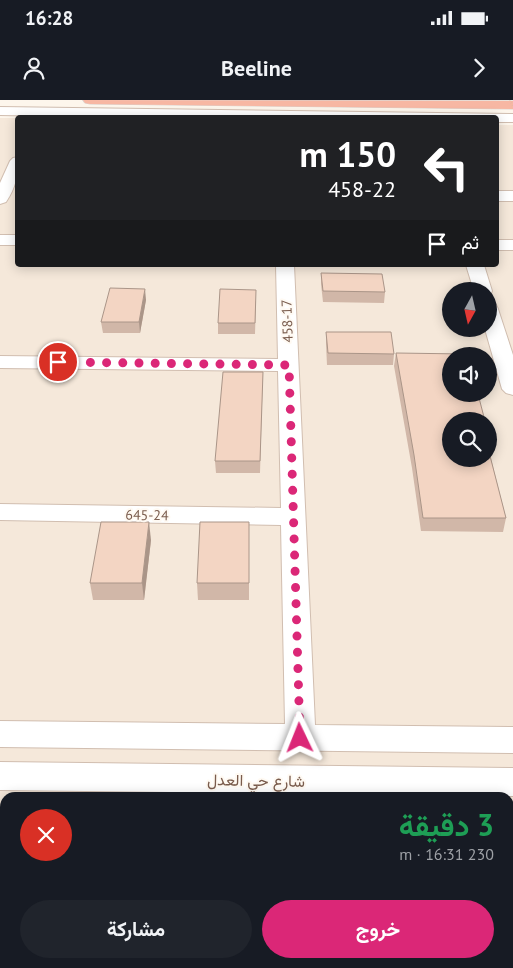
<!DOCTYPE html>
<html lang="ar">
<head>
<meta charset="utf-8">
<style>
  body { margin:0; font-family:"PT Sans",Vazirmatn,sans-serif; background:#20242c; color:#f1f3f6; direction:rtl; height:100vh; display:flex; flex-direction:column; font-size:19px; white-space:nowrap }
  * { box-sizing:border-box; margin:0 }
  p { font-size:16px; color:#9ea1a6 }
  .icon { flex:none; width:28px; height:28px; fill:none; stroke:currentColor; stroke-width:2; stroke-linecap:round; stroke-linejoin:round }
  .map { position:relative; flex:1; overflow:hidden; direction:ltr }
  .sheet { position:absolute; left:0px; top:692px; width:514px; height:176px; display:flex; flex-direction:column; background:#171b24; border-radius:15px 15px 0 0; box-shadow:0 2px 12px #0003; direction:rtl }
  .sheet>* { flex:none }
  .top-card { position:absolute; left:15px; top:15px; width:484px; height:152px; border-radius:5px; box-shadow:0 2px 12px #0003; direction:rtl; background:#202124; color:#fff; overflow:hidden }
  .needle { width:32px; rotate:188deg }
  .fabs { position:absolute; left:442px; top:182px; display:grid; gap:10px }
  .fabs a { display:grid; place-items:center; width:55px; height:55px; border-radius:50%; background:#171b24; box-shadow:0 2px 12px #0003; font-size:25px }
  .pin { position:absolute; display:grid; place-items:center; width:42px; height:42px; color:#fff; margin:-21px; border:2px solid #fff; border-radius:50%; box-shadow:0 1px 5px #0007 }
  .me { position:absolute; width:55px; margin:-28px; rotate:358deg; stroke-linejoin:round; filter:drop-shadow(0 0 4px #0008) }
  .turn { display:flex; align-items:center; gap:18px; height:105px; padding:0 20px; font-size:22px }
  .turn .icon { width:65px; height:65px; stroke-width:2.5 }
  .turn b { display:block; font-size:35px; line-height:42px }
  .then { display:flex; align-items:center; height:48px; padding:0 20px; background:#0003; gap:10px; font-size:19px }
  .round { display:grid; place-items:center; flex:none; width:52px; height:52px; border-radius:26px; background:#20242c }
  .summary { display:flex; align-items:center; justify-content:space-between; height:85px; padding:0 20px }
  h1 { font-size:30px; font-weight:700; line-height:38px; color:#1e9e55 }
  .action { display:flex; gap:10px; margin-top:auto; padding:10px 20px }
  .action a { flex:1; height:58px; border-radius:30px; background:#db2777; color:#fff; font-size:20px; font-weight:700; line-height:58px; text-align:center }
  .action a+a { background:#20242c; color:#f1f3f6 }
  .status { display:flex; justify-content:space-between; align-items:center; height:35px; padding:0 25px; background:#171b24; direction:ltr }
  .status svg { height:14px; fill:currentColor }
  header { display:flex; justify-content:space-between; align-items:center; height:65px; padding:0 20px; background:#171b24; font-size:22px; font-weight:700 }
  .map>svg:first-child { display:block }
  .residential { fill:#f5e8da; fill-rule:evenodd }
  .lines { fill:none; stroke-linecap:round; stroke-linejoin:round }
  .street-casing { stroke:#d1beb0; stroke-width:2 }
  .highway-casing { stroke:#dad1cd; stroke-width:1 }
  .street { fill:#fff; fill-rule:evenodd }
  .highway { fill:#f7b7a3; fill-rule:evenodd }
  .path-bridge { stroke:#d9b8a5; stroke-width:2; stroke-dasharray:0.5 2.5; stroke-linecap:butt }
  .wall { fill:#d1b7a8 }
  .shaded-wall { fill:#aa9588 }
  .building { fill:#f3d5c3; stroke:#aa9588 }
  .route { stroke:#db2777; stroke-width:9; stroke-dasharray:0 16.2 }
  .labels { text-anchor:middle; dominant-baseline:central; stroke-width:4; stroke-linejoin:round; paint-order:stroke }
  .street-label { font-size:14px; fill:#7a5c4d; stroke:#fffaf3 }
  .near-street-label { font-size:16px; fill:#7a5c4d; stroke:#fffaf3 }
</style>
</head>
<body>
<div class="status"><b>16:28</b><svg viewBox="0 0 49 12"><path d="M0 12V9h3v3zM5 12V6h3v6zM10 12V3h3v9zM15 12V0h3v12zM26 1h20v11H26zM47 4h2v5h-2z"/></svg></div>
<header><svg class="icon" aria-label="forward" viewBox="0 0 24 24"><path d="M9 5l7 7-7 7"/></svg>Beeline<svg class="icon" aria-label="person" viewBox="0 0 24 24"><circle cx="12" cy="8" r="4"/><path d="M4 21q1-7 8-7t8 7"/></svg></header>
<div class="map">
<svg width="513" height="868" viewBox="0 0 513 868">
  <rect width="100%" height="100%" fill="#fdf6ec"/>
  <path class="residential" d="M0,18H17L18,165H496V25H513V868H0ZM451,191H489V229H451ZM451,256H489V294H451ZM451,321H489V359H451ZM5,698H509V864H5Z"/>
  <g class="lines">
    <defs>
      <g id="street">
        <path d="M0,7L513,14V22H496V18H174L0,15Z"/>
        <path d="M18,57C18,75 16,87 6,102L0,104V83L10,61L13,58Z"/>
        <rect x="496" y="91" width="17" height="10"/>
        <rect x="0" y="135" width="18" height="10"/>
        <rect x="496" y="140" width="17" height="10"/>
        <path d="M276,165H294L315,625L513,627V653L0,647V621L285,624L281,425L0,420V404L281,408L278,271L0,268V256L278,259Z"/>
        <path d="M466,165H484L492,191L490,195L489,191H474Z"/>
        <path d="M489,203L496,205L498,209L513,255V295L506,293L502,289L485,229H489Z"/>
        <path d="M0,662L513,668V696L0,690Z"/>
        <path d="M298,864H334L335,868H299Z"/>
      </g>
      <path id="highway" d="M83,0L513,1V9L90,4L85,3Z"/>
    </defs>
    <use href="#street" class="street-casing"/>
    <use href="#highway" class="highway-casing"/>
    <use href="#street" class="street"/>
    <use href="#highway" class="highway"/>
    <path class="path-bridge" d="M510,0L513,7"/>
  </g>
  <g class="wall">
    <path d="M321,173L385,192L384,203L323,202L321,184Z"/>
    <path d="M146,200L140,233H103L101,222Z"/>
    <path d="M256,201L255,234H218V223Z"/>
    <path d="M326,232L394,254L393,265H327L326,244Z"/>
    <path d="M396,253L489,359V335L491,346L490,355L506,418L503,432L421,431L412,368L394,266Z"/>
    <path d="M263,272L260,373H216L215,361Z"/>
    <path d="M249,422V500H198L197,483Z"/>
    <path d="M151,440L144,500H93L90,483Z"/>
  </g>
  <g class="shaded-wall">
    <path d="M145,189L146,200L140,233L139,222Z"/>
    <path d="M149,422L151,440L144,500L142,483Z"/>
  </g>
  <g class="building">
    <path d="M110,17H141L109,18Z"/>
    <path d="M321,173L382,174L385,192L323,191Z"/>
    <path d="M110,188L145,189L139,222H101Z"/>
    <path d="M220,189L256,190L255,223H218Z"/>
    <path d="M326,232H391L394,254L328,253Z"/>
    <path d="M396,253L464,254L465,256H451V294H478L485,321H451V359H489V352L506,418H423L414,355Z"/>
    <path d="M223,272H263L260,361H215Z"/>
    <path d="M489,335L491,346H489Z"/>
    <path d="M101,422H149L142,483H90Z"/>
    <path d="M200,422H249V483H197Z"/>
  </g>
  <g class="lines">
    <path class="route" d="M58,262L289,265L300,638"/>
  </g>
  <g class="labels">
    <g class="street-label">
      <text transform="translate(287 221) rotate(-92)">458-17</text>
      <text transform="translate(147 415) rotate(1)">645-24</text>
    </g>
    <g class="near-street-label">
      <text transform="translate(256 680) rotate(1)">شارع حي العدل</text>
    </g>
  </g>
</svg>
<div class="fabs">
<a><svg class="needle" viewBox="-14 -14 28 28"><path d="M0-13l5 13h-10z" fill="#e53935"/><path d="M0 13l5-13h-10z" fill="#9ea1a6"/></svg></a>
<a><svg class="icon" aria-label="sound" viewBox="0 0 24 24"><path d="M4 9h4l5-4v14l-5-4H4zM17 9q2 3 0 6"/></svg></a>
<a><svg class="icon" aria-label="search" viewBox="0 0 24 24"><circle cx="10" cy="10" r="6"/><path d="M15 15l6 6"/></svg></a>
</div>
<div class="pin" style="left:58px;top:262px;background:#d93025"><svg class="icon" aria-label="arrive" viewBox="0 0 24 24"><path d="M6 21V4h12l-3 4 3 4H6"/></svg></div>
<svg class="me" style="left:300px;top:638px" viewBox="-20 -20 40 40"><path d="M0-17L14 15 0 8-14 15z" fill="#db2777" stroke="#fff" stroke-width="4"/></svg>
<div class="top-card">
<div class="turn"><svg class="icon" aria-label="left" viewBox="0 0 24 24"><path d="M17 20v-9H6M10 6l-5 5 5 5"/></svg><div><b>150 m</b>458-22</div></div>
<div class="then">ثم<svg class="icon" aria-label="arrive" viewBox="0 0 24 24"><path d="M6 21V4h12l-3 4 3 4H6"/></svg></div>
</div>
<section class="sheet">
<div class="summary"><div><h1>3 دقيقة</h1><p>230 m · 16:31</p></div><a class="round" style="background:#d93025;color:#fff"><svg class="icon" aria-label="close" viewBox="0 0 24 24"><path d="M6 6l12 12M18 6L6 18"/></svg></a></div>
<div class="action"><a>خروج</a><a>مشاركة</a></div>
</section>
</div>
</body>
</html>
